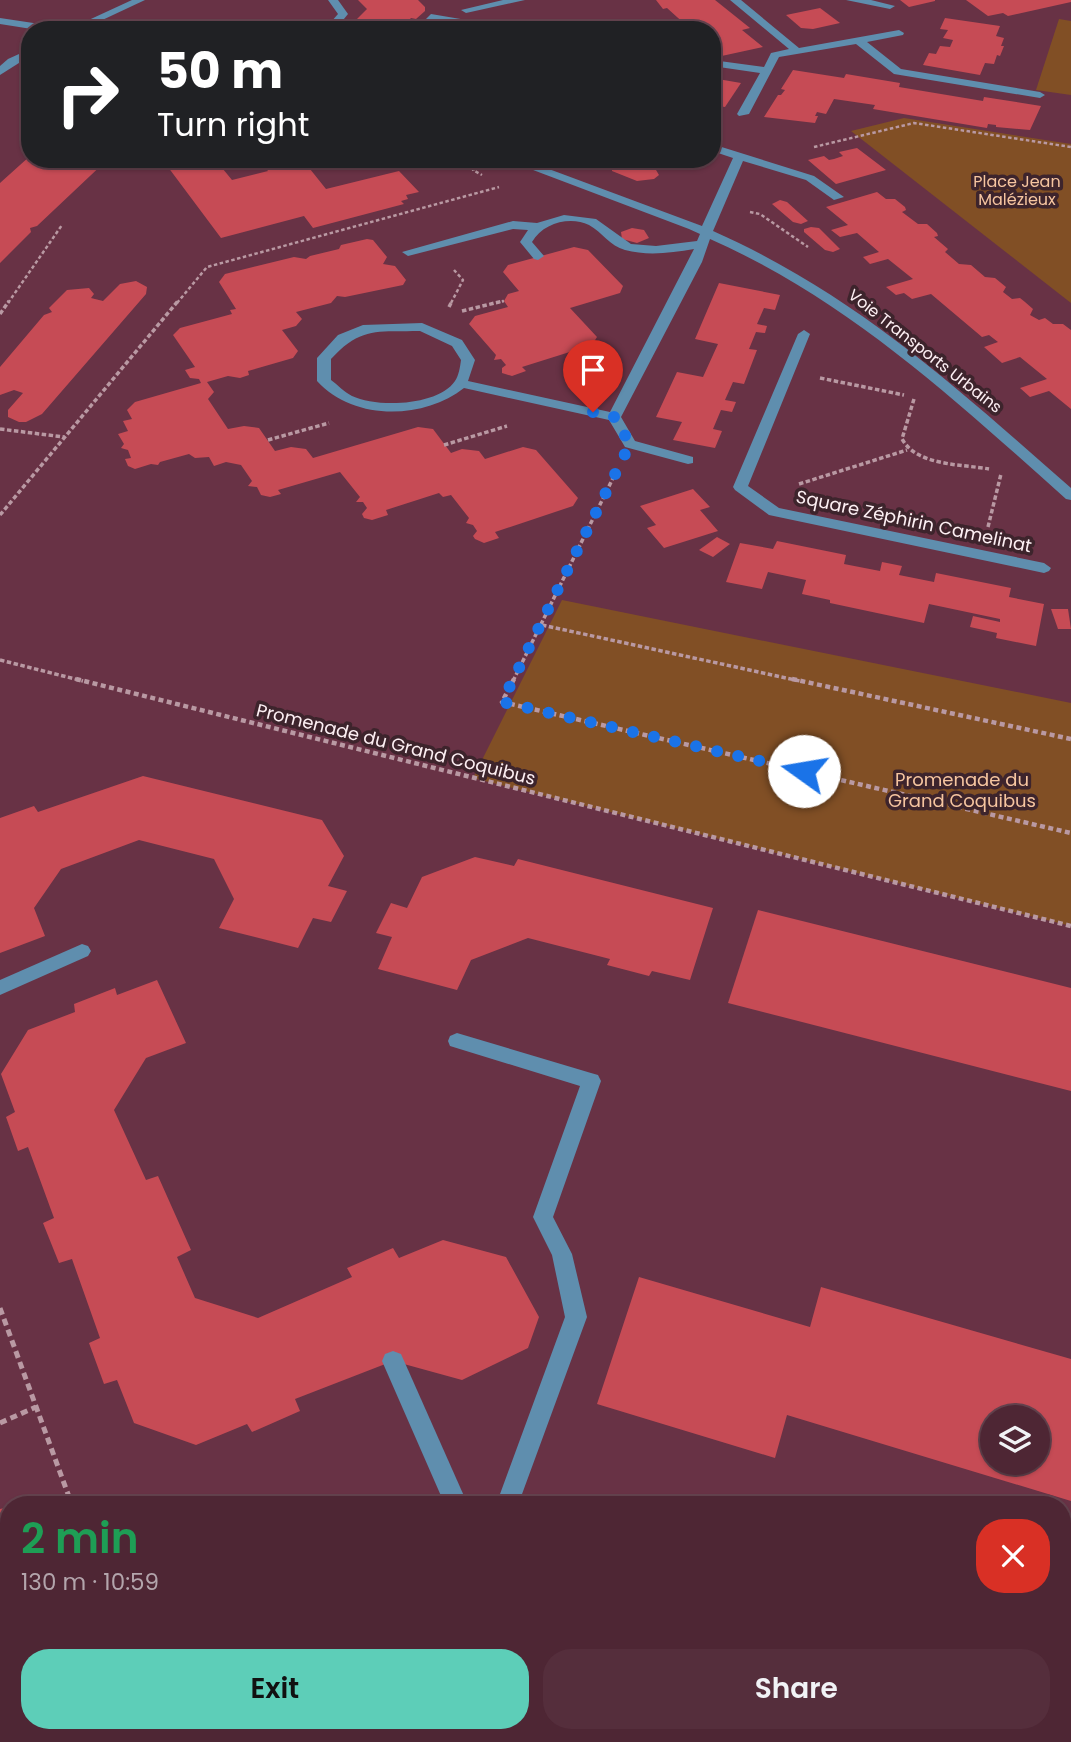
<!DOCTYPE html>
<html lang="en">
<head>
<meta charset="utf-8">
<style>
  body { margin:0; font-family:Poppins,sans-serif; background:#552e3c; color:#f1f3f6; height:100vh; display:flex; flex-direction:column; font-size:26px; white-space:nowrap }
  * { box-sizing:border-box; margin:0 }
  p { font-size:23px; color:#b3a5ac }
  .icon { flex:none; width:38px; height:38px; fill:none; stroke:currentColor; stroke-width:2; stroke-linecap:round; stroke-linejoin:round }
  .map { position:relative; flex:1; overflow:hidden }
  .drawer { position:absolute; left:0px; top:1496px; width:1071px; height:247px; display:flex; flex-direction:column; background:#4e2634; border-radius:28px 28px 0 0; box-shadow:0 2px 5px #0004,0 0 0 2px #65434f }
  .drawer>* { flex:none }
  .top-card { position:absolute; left:21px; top:21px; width:700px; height:147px; border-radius:28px; box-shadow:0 2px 5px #0004,0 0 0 2px #65434f; background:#202124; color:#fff; overflow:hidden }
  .buttons { position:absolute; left:980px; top:1405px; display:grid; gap:14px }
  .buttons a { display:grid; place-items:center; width:70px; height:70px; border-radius:50%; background:#4e2634; box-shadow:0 2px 5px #0004,0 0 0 2px #65434f; font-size:35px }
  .pin { position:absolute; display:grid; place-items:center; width:60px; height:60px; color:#fff; margin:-72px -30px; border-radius:50% 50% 50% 0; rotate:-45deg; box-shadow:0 0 7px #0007 }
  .pin .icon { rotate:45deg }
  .me { position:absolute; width:77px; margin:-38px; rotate:283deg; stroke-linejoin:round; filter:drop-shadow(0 0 5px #0008) }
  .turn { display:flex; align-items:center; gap:24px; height:147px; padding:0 21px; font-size:32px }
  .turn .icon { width:91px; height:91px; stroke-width:2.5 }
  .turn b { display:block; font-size:49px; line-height:60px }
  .round { display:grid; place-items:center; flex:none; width:74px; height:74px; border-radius:28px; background:#552e3c }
  .headline { display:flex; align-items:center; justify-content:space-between; height:119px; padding:0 21px }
  h1 { font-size:42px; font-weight:600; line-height:52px; color:#1e9e55 }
  .cta { display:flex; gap:14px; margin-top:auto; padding:14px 21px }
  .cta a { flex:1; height:80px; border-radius:28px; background:#5dceb8; color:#111; font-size:28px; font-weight:600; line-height:80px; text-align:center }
  .cta a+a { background:#552e3c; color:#f1f3f6 }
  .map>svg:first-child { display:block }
  .green { fill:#814f25 }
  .building { fill:#c64b55; fill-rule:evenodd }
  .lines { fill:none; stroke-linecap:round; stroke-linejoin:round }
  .path-far3 { stroke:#b999a3; stroke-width:2.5; stroke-dasharray:3.5 2.5; stroke-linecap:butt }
  .path-far2 { stroke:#b999a3; stroke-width:3.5; stroke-dasharray:4.5 2.5; stroke-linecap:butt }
  .path-far1 { stroke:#b999a3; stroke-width:4.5; stroke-dasharray:5 3.5; stroke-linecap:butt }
  .path { stroke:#b999a3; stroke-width:5; stroke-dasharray:7 4.5; stroke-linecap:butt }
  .minor { fill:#5f8eae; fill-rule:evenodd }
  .route { stroke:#1a73e8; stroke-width:12; stroke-dasharray:0 21.6 }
  .labels { text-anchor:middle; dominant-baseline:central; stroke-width:7; stroke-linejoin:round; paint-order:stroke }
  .far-park-label { font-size:16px; fill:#f6c5a0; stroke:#3d242c }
  .far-street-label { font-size:16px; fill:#fdeff3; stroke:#3d242c }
  .street-label { font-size:18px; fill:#fdeff3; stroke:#3d242c }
  .park-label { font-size:18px; fill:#f6c5a0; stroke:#3d242c }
</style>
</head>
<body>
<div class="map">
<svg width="1071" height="1742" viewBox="0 0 1071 1742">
  <rect width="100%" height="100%" fill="#683245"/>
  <g class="green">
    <path d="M1059,19L1071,21V95L1036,90Z"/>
    <path d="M904,118L1071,144V303L851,131Z"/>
    <path d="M562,600L1071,703V926L473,778Z"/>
  </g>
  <g class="building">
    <path d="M358,0H418L425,7V11L416,19L411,18L400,30H346L367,9Z"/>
    <path d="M656,0H715L750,28L742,30L763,47L717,57L712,53V30H687L683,27L687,26L667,8L663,9Z"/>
    <path d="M900,0H935V1L909,7Z"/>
    <path d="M966,0H1071V2L1008,16L1003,13L988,16Z"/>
    <path d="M820,8L840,23L813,29L801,28L786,15Z"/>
    <path d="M945,18L1000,26L996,36L1004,38L1001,46H1004L1000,56L997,55L994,64L985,63L980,75L923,65L929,53L936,54L940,46L950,47L953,40L943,38L948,30L940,29Z"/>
    <path d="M793,70L844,78L846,74L900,83L899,87L983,101L984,97L1041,106L1030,130L996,127V125L988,124L987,128L873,109L875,105L834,99L826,114L817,112L815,116H818L815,123L764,117L778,95H781L785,90L781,89Z"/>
    <path d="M712,78L741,83L725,107L712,105Z"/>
    <path d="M857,148L886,170L836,184L808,160L824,156L829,160L834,159L843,156L839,152Z"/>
    <path d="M30,156V159H108L37,226L30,228L31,232L0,263V183Z"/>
    <path d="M182,159H231L218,163L232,180L268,171L259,159H326L330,164L310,169L326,189L399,171L419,192L406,195L408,199L401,201L404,204L313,228L304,216L221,238L165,163Z"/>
    <path d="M620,161H631L656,170L659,175L654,179L637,181L612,171V165Z"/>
    <path d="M877,192L886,199H895L905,207L906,210L902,212L918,224H927L937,233L938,236L934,237L948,249L945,252L959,264L971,265L985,277L995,278L1006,287L1003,292L1012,299L1020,298L1025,302L1033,309L1030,315L1039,320L1045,318L1053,324H1063L1071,330V409L1049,391L1030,397L1020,388L1047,379L1020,357L1002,363L984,347L998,342L989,335L982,337L931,294L912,299L904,293L896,295L886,287L913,279L888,259L870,264L863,257L879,252L857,233L840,237L831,230L848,225L826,207Z"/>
    <path d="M780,200L787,202L808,221L801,224L793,222L772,204Z"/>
    <path d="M811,227L819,228L840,249L833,252L825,250L804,232V229Z"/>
    <path d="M632,228L644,230L649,238L637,243L622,239L621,232Z"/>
    <path d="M367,239L373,240L387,257L383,264L395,266L406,280L403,285L345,297L337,296L331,303L296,312L302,319L296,326L282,330L298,351L293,358L248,371L249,375L240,378L228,376L207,382L214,392L208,399L228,429L244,426L259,428L275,451L291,447L306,449L313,458L418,427L433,429L451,453L462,449L479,451L485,459L523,447L536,450L578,498L573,506L495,532L499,538L484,543L475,539L473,536L477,531L473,525L466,523L469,518L451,495L443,497L439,493L386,510L388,515L372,520L364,518L362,514L367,508L363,502H356L360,497L340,472L278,490L281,494L270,497L261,495L257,487L248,486L252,481L241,465L226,462L214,466L209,457L195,458L189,454L160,462L158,465L151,464L135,469L128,466L125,459L131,458L128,450L121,448L124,444L118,434L128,431L123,421L132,419L127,410L135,402L201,383L199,379L190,378L185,370L195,367L173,335L180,328L232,314L230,310L236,309L219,282L225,274L294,257L306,259L310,256L339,249L341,245Z"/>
    <path d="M574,247L588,250L623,286L620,293L570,308L597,337L592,345L522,367L526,371L512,376L502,373V368L506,365L501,359L494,360L496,355L469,324L475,316L508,307L504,301L508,294L519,291L503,272L508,265Z"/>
    <path d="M136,281L147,287L146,294L42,414L26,422H19L8,417V410L23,393L14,390L0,395V367L44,315L52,312L49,308L67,290L89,288L94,294L91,298L103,301L120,284Z"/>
    <path d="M719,283L780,295L775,310L764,308L757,324L767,326L765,333L756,332L749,349L757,350L744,384L733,382L725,400L736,402L732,412L721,410L713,429L722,431L715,448L673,440L682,422L656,417L677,372L703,377L718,344L695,339Z"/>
    <path d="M693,489L710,507L700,510L718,531L664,548L647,528L656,525L640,506Z"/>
    <path d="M717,537L730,544L713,557L699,550Z"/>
    <path d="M777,541L846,555L844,564L880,571L882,562L902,566L899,575L934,582L936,573L1011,588L1009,597L1044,604L1036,646L996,638L997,633L970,627L973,616L1000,622V619L929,604L924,623L830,603V600L802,594L806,580L768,572L762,589L726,582L740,543L773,549Z"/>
    <path d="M1051,609H1068L1071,629H1058Z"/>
    <path d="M143,776L322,820L344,856L328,886L347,891L331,922L313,918L298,948L219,928L234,899L214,859L139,840L61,869L34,908L45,936L0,953V818L34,806L38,812Z"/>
    <path d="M475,857L514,866L518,859L713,908L690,980L652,971L649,976L607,965L610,959L528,938L471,960L457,990L378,969L392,937L376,933L391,903L407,908L422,877Z"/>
    <path d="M758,910L1071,988V1091L728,1003Z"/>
    <path d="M157,980L186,1043L146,1058L114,1110L146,1180L158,1176L191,1250L177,1257L195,1298L258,1318L352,1277L347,1268L393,1248L399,1258L443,1240L506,1257L539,1317L528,1348L462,1380L393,1361L295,1399L300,1411L252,1432L247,1424L196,1445L134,1423L117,1380L104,1384L89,1343L100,1338L72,1259L59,1263L43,1223L54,1218L28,1147L18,1151L6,1117L15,1112L1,1074L28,1030L75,1012L74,1004L115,988L117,995Z"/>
    <path d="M639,1277L810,1327L821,1287L1071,1359V1501L787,1415L775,1458L597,1404ZM992,1418H1038V1463H992Z"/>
    <path d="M9,1507V1734H68L70,1742H0V1509Z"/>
    <path d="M243,1734H354L357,1742H236L235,1739Z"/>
    <path d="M570,1734H621L625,1742H555Z"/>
  </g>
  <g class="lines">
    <g class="path-far3">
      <path d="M814,147L914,123L1071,147"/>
      <path d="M480,164L473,170L482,175"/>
      <path d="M750,212L760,214L808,247"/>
      <path d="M8,303L62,225"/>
      <path d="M177,303L207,267L499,187"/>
      <path d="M451,303L463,280L454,270"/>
      <path d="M496,303L504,301"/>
    </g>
    <g class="path-far2">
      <path d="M449,307L452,301"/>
      <path d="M462,311L503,301"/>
      <path d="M0,314L9,301"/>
      <path d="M820,378L904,395"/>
      <path d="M914,399L902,439C917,466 961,464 989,469"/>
      <path d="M0,429L64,437"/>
      <path d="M268,440L329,423"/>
      <path d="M444,445L507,426"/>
      <path d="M799,484L907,450"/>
      <path d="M0,515L178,301"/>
      <path d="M988,527L1001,474"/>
      <path d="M542,625L800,681"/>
      <path d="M0,660L83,681"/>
      <path d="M513,681L617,470"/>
    </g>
    <g class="path-far1">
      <path d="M76,679L1071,926"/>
      <path d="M514,679L502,702L1071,833"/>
      <path d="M792,679L1071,739"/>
    </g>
    <g class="path">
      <path d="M0,1308L72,1505"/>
      <path d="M0,1423L36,1407"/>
      <path d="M158,1741L171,1734"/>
    </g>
    <g class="minor">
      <path d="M132,0H145L81,30H67Z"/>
      <path d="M328,0H338L348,14L335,30H324L338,14Z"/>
      <path d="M503,0H525L466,13L461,10Z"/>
      <path d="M730,0H741L799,48L899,30L904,33L903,35L867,42L901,69L1040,92L1045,95L1040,98L894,74L856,44L779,57L749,114L739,116L737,114L760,73L712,66V60L764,67L771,53L789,49Z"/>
      <path d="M846,0H871L895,6L890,9Z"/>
      <path d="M431,14L508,27L513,30H488L434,21L426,30H415Z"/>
      <path d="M0,18L60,27L65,30H38L0,24Z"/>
      <path d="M30,49V56L0,75V66L8,59Z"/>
      <path d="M712,144L814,176L844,197L834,200L806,180L743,161L713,231C855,294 956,387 1071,488V500L1066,499C955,400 848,300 710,239L702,262L621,417L635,441L693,457V463L688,464L625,447L609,420L464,388C423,420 353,421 317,381V358L338,335L363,325L422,323L462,340L475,360L468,381L610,412L694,249C671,253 647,256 625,250C610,246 602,232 589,225C570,216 543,223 532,242L544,256L538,260L534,259L520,242L528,230L513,229L408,256L402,252L513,221L537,223L564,215L596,219L631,244L656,246L697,241L700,234L689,229L504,159H522L702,226L733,158L712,151ZM420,331L452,346L461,360C460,367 459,375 455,381C438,406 377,408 352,396C344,392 338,385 331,380V359C361,326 378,332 420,331Z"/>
      <path d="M804,330L810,334L748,486L779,508L1044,563L1051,568L1049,571L1044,573L769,515L735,490L733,487L798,334Z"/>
      <path d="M82,944L88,946L91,951L88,956L0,995V980Z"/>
      <path d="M457,1033L591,1073L598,1075L601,1081L553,1217L572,1254L587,1317L518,1505H496L565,1317L552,1255L533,1217L580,1086L450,1046L448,1041L450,1036Z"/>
      <path d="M393,1351L401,1354L468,1505H445L382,1361L385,1354Z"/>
      <rect x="1062" y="1585" width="9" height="24"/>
      <path d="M799,1734H825L822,1742H796Z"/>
    </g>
  </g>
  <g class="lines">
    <path class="route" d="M593,412L614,417L630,444L502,702L804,771"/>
  </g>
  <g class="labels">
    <g class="far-park-label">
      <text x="1017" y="181">Place Jean<tspan x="1017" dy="18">Malézieux</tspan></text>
    </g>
    <g class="far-street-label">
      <text transform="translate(925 351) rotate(38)">Voie Transports Urbains</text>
    </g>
    <g class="street-label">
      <text transform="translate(914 521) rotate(12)">Square Zéphirin Camelinat</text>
      <text transform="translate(396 744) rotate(14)">Promenade du Grand Coquibus</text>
    </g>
    <g class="park-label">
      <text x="962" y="779">Promenade du<tspan x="962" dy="21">Grand Coquibus</tspan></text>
    </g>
  </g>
</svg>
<div class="buttons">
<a><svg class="icon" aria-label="layers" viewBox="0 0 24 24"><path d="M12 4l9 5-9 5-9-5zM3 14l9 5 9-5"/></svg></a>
</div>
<div class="pin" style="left:593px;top:412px;background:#d93025"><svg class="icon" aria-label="arrive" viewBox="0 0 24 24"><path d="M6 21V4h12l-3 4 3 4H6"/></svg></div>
<svg class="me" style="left:804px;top:771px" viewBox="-20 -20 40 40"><circle r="19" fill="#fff"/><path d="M0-13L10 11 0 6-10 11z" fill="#1a73e8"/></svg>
<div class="top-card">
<div class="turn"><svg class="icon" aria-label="right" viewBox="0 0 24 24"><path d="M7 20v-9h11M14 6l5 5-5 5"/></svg><div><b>50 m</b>Turn right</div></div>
</div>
<section class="drawer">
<div class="headline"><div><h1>2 min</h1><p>130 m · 10:59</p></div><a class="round" style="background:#d93025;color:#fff"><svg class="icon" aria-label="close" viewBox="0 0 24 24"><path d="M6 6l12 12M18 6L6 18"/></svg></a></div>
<div class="cta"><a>Exit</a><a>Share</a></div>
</section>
</div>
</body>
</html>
